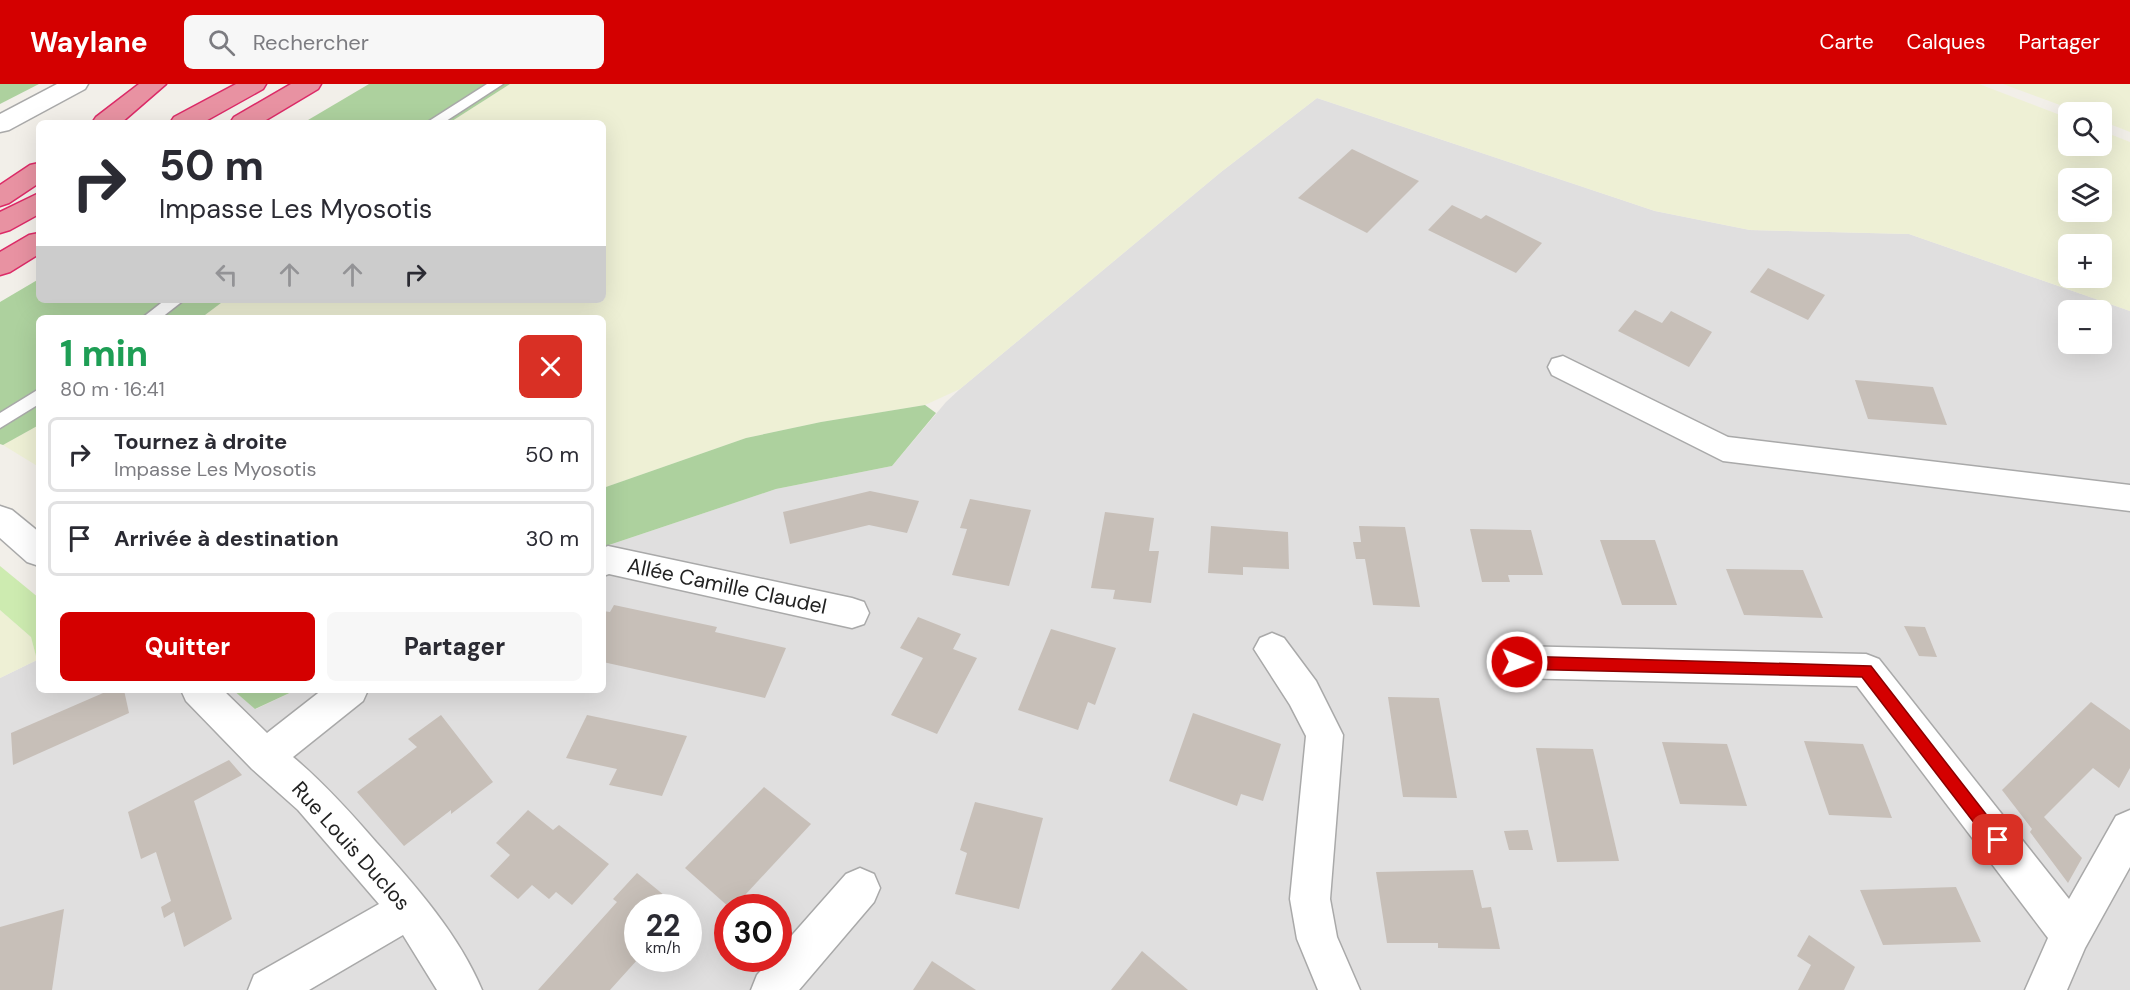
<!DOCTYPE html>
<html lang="fr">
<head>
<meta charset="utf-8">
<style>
  body { margin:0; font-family:"DM Sans",sans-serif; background:#f7f7f7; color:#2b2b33; height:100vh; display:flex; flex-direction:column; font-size:22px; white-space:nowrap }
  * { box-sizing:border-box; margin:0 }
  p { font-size:20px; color:#7c7c81 }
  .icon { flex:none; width:33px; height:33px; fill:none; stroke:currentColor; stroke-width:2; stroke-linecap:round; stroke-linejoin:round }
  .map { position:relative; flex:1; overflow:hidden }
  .side { position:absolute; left:36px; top:231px; width:570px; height:378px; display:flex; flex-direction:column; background:#fff; border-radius:9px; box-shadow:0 6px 24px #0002 }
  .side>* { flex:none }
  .hud { position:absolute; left:36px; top:36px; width:570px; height:183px; border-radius:9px; box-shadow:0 6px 24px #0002; background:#fff; color:#2b2b33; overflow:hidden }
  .controls { position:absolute; left:2058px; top:18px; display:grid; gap:12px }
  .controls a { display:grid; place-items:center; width:54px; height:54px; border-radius:9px; background:#fff; box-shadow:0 6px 24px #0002; font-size:30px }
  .speed { position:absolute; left:624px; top:810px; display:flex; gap:12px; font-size:30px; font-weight:700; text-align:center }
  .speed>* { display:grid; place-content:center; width:78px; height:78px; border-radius:50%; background:#fff; box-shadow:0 6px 24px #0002; line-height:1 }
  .speed small { font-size:15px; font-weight:400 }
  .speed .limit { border:9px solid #d22; background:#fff; color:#111 }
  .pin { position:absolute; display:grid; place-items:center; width:51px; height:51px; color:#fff; margin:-26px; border-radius:12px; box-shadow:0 3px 9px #0006 }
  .me { position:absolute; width:66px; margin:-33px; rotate:91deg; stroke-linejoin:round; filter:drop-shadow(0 0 4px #0008) }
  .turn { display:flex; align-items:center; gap:21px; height:126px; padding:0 24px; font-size:27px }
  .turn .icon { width:78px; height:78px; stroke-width:2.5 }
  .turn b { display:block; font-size:42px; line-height:51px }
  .lanes { display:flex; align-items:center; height:57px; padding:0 24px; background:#0003; justify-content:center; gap:30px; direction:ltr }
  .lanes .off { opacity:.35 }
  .round { display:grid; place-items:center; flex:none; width:63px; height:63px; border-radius:9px; background:#f7f7f7 }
  .head { display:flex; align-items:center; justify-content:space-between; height:102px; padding:0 24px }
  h1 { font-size:36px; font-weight:800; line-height:45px; color:#1e9e55 }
  .button { display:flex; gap:12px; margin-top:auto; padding:12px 24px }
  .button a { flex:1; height:69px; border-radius:9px; background:#d40000; color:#fff; font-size:24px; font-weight:800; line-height:69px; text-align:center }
  .button a+a { background:#f7f7f7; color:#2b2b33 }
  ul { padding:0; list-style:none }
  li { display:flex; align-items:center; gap:18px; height:75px; margin:0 12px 9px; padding:0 12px; border:3px solid #e1e1e2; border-radius:9px }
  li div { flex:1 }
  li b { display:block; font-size:22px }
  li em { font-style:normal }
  header { display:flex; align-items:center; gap:36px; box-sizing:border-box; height:84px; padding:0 30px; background:#d40000; color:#fff }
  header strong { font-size:28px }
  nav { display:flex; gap:33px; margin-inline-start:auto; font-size:21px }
  .search { width:420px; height:54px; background:#f7f7f7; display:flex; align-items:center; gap:15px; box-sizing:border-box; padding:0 21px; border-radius:9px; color:#7c7c81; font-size:22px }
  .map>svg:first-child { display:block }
  .residential { fill:#e0dfdf; fill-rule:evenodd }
  .farmland { fill:#eef0d5; fill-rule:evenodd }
  .grass { fill:#cdebb0 }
  .forest { fill:#add19e }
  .building { fill:#c7bfb8 }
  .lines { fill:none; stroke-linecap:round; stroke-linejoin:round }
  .lane-casing { stroke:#a9a9a9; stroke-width:3 }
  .street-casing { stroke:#a9a9a9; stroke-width:3 }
  .highway-casing { stroke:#dc2a67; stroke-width:3 }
  .lane { fill:#fff; fill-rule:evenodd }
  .street { fill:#fff; fill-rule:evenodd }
  .highway { fill:#e892a2; fill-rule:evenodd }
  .route { fill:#d40000; stroke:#8a0000; stroke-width:1.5 }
  .labels { text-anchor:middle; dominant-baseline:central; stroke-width:6; stroke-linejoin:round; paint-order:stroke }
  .street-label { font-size:21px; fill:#222; stroke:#fff }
</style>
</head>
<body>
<header>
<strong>Waylane</strong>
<div class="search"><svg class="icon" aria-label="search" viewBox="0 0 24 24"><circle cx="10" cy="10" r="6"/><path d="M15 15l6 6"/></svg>Rechercher</div>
<nav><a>Carte</a><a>Calques</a><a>Partager</a></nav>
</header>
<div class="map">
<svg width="2130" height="906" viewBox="0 0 2130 906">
  <rect width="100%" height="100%" fill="#f2efe9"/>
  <path class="residential" d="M1317,14L1655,127L1750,146L1909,150L2130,227V906H0V594L39,575V606H233L256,625L296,606H603V463L776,405L892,382L946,318L960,305L1221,88ZM2068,226H2102V260H2068ZM638,824H688V874H638ZM728,824H778V874H728Z"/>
  <g class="farmland">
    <path d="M510,0H1979L2068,34V62H2102V47L2130,58V227L1909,150L1750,146L1655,127L1317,14L1221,88L960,305L925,321L821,338L746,354L603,404V234H201L225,216H603V39H449ZM2068,94H2102V128H2068ZM2068,160H2102V194H2068Z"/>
    <path d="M2003,0H2130V48L2102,37V28H2079Z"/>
    <path d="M39,341V383L3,361Z"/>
    <path d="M0,526L31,553L37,576L0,594Z"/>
  </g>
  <path class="grass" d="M0,482L39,514V575L37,576L31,553L0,526Z"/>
  <g class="forest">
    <path d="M0,0H39L0,20Z"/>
    <path d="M369,0H510L449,39H303Z"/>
    <path d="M39,195V216H225L201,234H39V341L3,361L0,360V218Z"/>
    <path d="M925,321L936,329L892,382L776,405L603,463V404L746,354L821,338Z"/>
    <path d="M233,606H296L255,625Z"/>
  </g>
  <g class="building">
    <path d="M1352,65L1419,97L1367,149L1298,114Z"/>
    <path d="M1452,121L1481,135L1486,131L1542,159L1516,189L1428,146Z"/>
    <path d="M1768,184L1825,211L1808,236L1750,208Z"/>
    <path d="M1635,226L1662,239L1671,227L1712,248L1689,283L1618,247Z"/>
    <path d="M1855,296L1933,303L1947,341L1868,335Z"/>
    <path d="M870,407L919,417L907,449L869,441L790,460L783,428Z"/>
    <path d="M970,415L1031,426L1009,502L952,491L967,445L960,444Z"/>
    <path d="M1105,428L1154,434L1149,467H1159L1151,519L1113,515L1115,506L1091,504Z"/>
    <path d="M1211,442L1288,448L1289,485L1243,483V491L1208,489Z"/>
    <path d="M1359,442L1405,443L1420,523L1373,521L1365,475H1356L1353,458H1361Z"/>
    <path d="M1470,445L1531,446L1543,491H1508L1510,498H1482Z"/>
    <path d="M1600,456H1655L1677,521H1622Z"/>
    <path d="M1726,485L1803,486L1823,534L1744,531Z"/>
    <path d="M614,521L717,543L715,548L786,564L765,614L603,578V527L610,528Z"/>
    <path d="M918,533L961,550L953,565L977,574L937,650L891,631L923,574L900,564Z"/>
    <path d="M1904,542L1925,543L1937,573L1919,572Z"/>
    <path d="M1051,545L1116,564L1095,621L1088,618L1078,646L1018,626Z"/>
    <path d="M110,606H124L129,629L13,681L11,649Z"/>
    <path d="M1388,613L1439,614L1457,714L1403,713Z"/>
    <path d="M2091,618L2130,646V684L2119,704L2093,684L2044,733L2082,774L2068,799L2030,748L2032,745L2002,706Z"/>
    <path d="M1193,629L1281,660L1263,717L1241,710L1237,722L1169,697Z"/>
    <path d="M441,631L493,698L451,730V726L404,762L357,708L417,663L408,655Z"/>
    <path d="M587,631L687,652L662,712L609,701L617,685L566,674Z"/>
    <path d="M1804,657L1863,660L1892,734L1829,731Z"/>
    <path d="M1662,658L1727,660L1747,722L1680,720Z"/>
    <path d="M1536,664L1593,665L1619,777L1557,778Z"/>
    <path d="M229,676L242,691L194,717L232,835L184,863L174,828L164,834L161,823L171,817L156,768L141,775L128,728Z"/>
    <path d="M764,703L811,740L733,824H730L685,784Z"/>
    <path d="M975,718L1043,734L1019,825L955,810L967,769L960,766Z"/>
    <path d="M528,726L553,746L559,741L609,780L572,821L556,808L549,815L532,801L518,815L490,792L510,771L496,759Z"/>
    <path d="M1528,746L1533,766H1509L1504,747Z"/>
    <path d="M1473,786L1482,824L1491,823L1500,865L1438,864V859H1387L1376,788Z"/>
    <path d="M637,789L676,821L674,824H638V875L610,906H538L617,818L613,815Z"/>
    <path d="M1956,803L1981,858L1883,861L1860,806Z"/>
    <path d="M64,825L52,906H0V843Z"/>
    <path d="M1809,851L1855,883L1844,906H1798L1811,881L1797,872Z"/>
    <path d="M1142,867L1188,906H1111Z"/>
    <path d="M932,877L976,906H913Z"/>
  </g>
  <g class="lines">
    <defs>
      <g id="lane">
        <path d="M487,0H503L443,39H426Z"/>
        <path d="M165,216H184L161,234H142Z"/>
        <path d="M39,305V320L0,344V329Z"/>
      </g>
      <g id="street">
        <path d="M57,0H88L85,5L9,46L0,48V30Z"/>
        <path d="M1563,272L1728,353L2130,401V427L1723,377L1552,291L1548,283L1552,275Z"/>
        <path d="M0,422L12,426L39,448V482L27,478L0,454Z"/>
        <path d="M608,462L852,514L864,518L869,529L864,540L852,544L609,490L603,492V464Z"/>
        <path d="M1272,549L1284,554L1316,597L1343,651L1330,815L1337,853L1360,906H1318L1297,855L1290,815L1306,652L1290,621L1254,565L1260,554Z"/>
        <path d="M1517,562L1866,570L1879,575L2069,815L2116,732L2130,726V783L2085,864L2067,906H2025L2048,854L1857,602L1517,594L1504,589L1499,578L1504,567Z"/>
        <path d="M181,606H223L267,649L322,606H368L363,617L293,673C324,699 350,728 376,758C416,802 459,851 482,906H437L403,851L309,906H248L254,891L379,820L298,726L252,685L186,617Z"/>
        <path d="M860,784L874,790L880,804L874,818L799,906H751L757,891L772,874H778V867L846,790Z"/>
      </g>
      <g id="highway">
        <path d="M139,0H166L121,39H92L96,33Z"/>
        <path d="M236,0H266L263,5L202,39H170L174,33Z"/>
        <path d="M291,0H321L318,5L261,39H230L234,33Z"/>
        <path d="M39,79V99L9,119L0,122V101L30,81Z"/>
        <path d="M39,109V130L10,146L0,149V128Z"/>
        <path d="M39,149V170L10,188L0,191V168L29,151Z"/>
      </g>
    </defs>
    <use href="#lane" class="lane-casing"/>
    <use href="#street" class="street-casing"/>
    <use href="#highway" class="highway-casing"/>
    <use href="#lane" class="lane"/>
    <use href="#street" class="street"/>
    <use href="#highway" class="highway"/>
  </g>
  <path class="route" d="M1517,572L1871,582L2006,756L2004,762L1998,764L1992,762L1862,593L1517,585L1512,583L1510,578L1512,574Z"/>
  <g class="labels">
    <g class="street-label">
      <text transform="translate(727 502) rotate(12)">Allée Camille Claudel</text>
      <text transform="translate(351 762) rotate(48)">Rue Louis Duclos</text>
    </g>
  </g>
</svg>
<div class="controls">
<a><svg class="icon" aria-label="search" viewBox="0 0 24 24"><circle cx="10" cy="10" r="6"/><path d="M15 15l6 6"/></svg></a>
<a><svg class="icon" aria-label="layers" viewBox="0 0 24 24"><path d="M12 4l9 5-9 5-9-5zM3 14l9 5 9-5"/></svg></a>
<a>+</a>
<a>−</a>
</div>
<div class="speed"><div>22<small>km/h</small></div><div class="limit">30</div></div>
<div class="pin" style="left:1998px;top:756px;background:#d93025"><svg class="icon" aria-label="arrive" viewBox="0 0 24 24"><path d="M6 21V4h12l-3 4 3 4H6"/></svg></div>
<svg class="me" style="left:1517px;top:578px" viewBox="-20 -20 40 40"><circle r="17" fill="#d40000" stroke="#fff" stroke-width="3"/><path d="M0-11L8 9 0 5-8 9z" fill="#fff"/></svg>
<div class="hud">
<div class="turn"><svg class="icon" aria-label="right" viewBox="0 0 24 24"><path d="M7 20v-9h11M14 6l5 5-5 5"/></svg><div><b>50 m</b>Impasse Les Myosotis</div></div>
<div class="lanes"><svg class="icon off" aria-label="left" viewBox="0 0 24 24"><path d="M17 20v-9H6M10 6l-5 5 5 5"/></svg><svg class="icon off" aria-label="ahead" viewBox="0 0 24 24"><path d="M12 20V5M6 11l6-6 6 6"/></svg><svg class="icon off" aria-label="ahead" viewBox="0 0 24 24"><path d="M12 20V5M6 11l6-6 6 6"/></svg><svg class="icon" aria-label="right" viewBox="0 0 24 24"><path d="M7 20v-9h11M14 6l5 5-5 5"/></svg></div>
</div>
<section class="side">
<div class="head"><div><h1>1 min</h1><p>80 m · 16:41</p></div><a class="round" style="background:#d93025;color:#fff"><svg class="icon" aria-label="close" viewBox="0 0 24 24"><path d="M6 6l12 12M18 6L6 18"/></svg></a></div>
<ul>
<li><svg class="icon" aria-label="right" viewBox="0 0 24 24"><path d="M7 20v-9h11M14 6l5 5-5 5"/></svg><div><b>Tournez à droite</b><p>Impasse Les Myosotis</p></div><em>50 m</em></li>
<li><svg class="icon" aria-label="arrive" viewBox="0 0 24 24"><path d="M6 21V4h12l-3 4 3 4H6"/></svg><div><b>Arrivée à destination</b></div><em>30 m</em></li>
</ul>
<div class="button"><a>Quitter</a><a>Partager</a></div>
</section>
</div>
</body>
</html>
